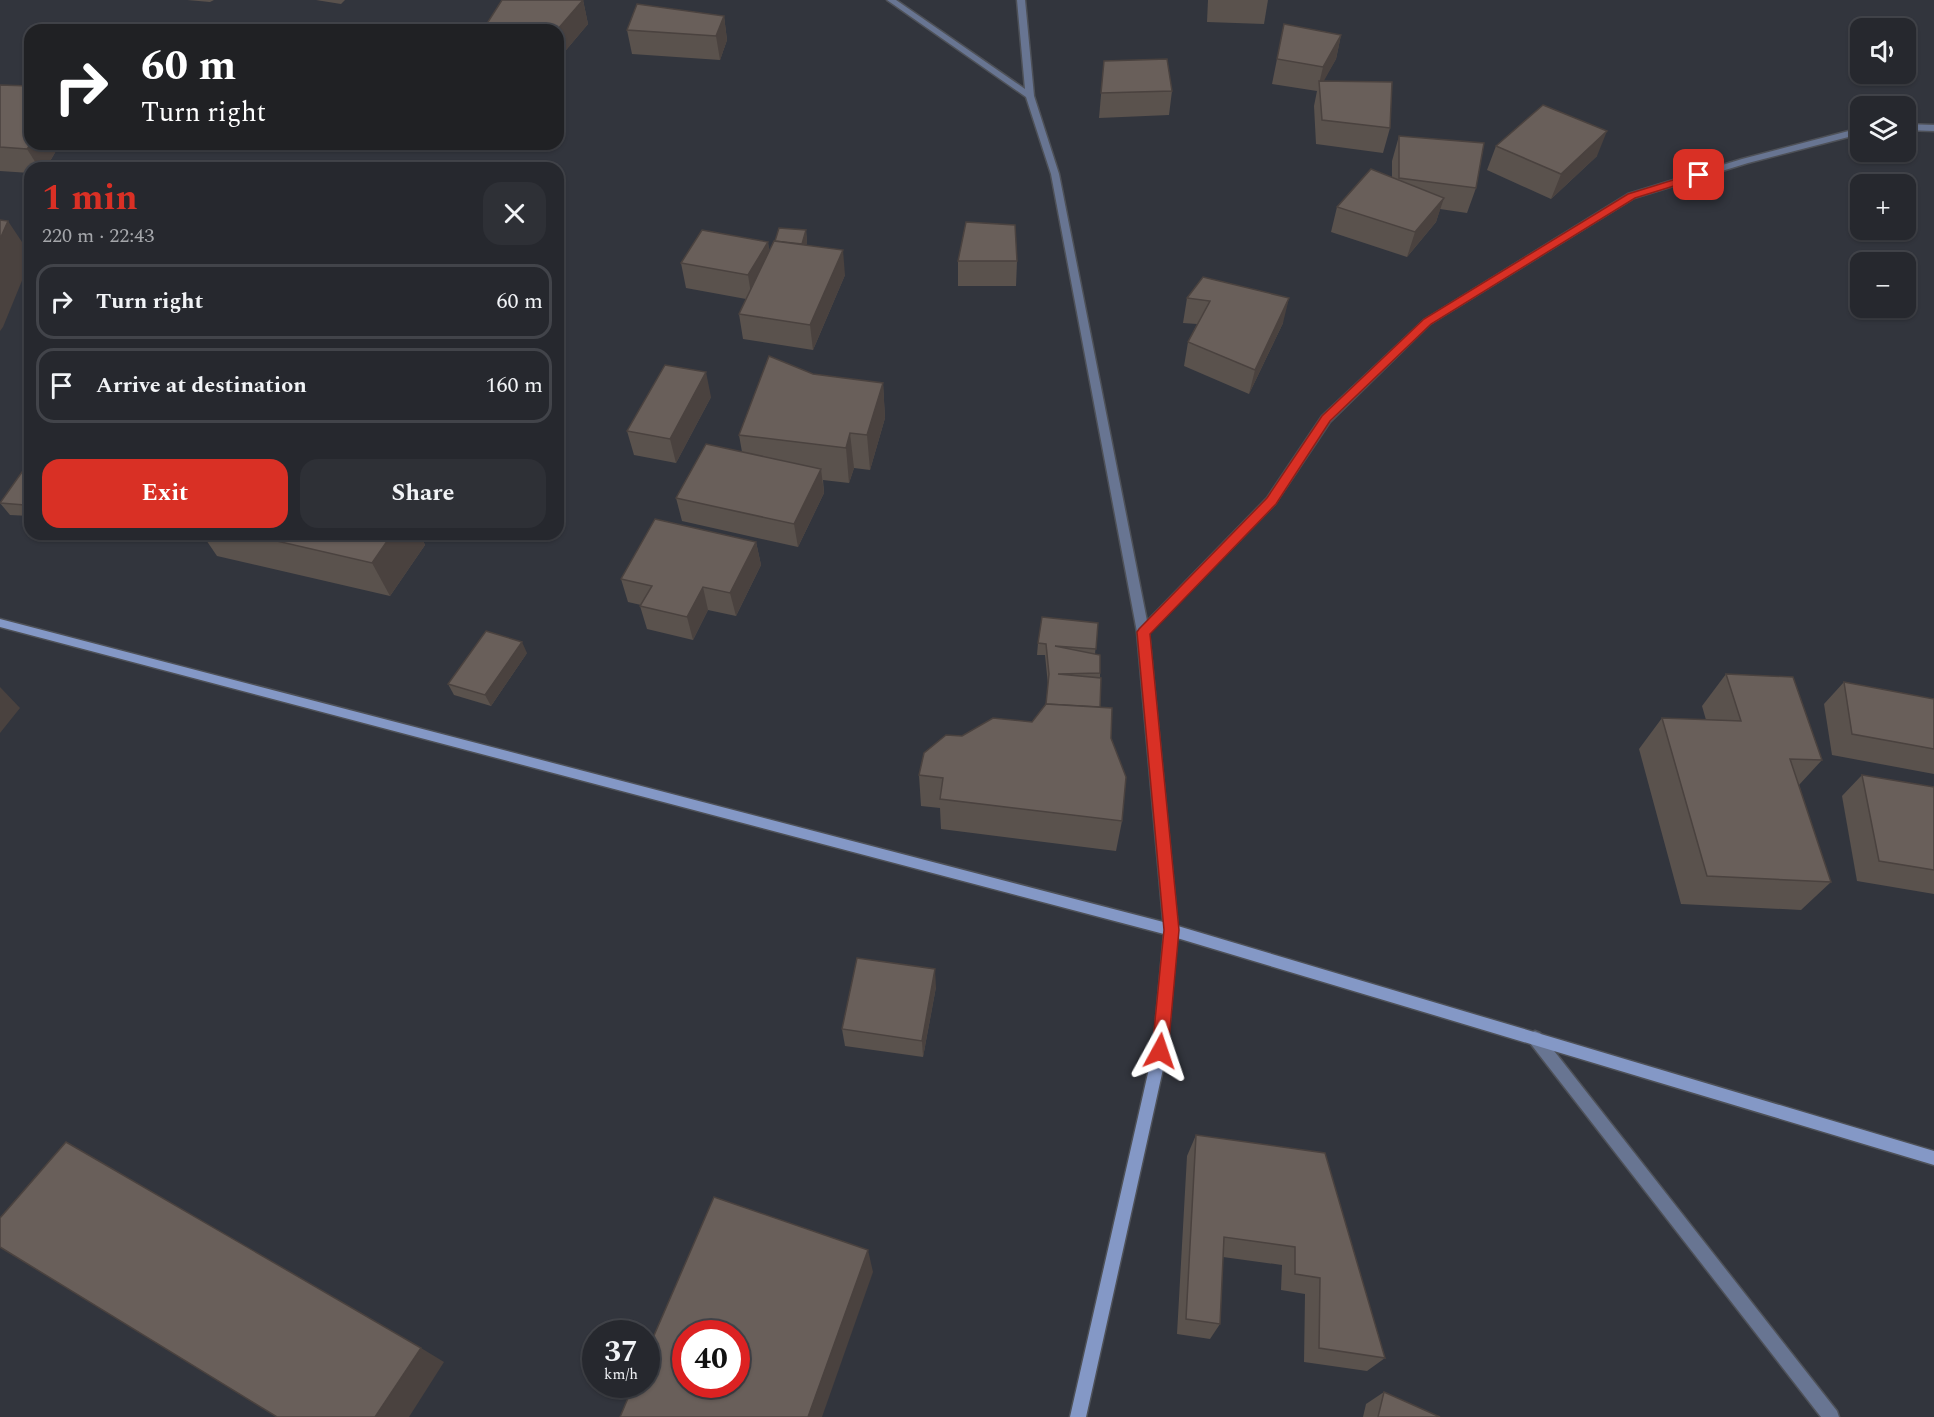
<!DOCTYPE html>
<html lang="en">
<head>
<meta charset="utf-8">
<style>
  body { margin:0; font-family:Spectral,serif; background:#2e3036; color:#f1f3f6; height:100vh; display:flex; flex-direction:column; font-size:22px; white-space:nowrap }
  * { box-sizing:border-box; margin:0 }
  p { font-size:20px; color:#a4a6aa }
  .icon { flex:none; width:33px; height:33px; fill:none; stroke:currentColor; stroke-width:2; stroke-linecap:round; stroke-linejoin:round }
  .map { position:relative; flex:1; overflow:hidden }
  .sheet { position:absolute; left:24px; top:162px; width:540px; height:378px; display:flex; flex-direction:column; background:#26282e; border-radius:18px; box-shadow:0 2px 4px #0004,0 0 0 2px #42444a }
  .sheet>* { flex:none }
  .top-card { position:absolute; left:24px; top:24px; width:540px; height:126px; border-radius:18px; box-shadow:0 2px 4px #0004,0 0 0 2px #42444a; background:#202124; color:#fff; overflow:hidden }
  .tools { position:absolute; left:1850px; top:18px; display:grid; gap:12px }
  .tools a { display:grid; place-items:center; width:66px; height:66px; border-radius:12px; background:#26282e; box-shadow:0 2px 4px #0004,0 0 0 2px #42444a; font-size:30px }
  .speed { position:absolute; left:582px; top:1320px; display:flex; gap:12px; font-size:30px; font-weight:700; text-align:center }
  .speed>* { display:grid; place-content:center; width:78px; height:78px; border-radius:50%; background:#26282e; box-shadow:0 2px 4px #0004,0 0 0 2px #42444a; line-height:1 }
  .speed small { font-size:15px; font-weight:400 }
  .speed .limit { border:9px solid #d22; background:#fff; color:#111 }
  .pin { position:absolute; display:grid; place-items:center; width:51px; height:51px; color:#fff; margin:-26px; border-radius:12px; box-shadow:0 3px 9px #0006 }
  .me { position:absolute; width:66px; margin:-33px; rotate:5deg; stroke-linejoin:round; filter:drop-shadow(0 0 4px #0008) }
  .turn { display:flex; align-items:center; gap:21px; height:126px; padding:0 18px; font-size:27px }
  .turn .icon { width:78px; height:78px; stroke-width:2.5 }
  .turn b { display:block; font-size:42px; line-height:51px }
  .round { display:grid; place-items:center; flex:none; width:63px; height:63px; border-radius:18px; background:#2e3036 }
  .head { display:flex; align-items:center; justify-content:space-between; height:102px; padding:0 18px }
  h1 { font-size:36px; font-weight:700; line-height:45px; color:#d93025 }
  .primary-button { display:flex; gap:12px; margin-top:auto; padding:12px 18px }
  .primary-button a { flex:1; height:69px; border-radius:18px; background:#d93025; color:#fff; font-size:24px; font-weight:700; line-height:69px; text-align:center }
  .primary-button a+a { background:#2e3036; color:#f1f3f6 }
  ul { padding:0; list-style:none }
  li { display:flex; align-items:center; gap:18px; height:75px; margin:0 12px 9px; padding:0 6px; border:3px solid #42444a; border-radius:18px }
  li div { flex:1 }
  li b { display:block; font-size:22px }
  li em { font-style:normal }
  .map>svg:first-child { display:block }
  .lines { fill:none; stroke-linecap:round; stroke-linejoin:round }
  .street-casing { stroke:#4e5158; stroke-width:3 }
  .secondary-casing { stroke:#4e5158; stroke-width:3 }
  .street { fill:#687592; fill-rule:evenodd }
  .secondary { fill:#8498c6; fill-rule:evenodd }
  .wall { fill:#5a524d }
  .shaded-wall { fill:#4a423f }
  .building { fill:#695f5a; stroke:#4a423f; stroke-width:1.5; fill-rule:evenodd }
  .route { fill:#d93025; stroke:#8d1f18; stroke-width:1.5 }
</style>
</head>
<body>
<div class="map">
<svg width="1934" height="1417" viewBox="0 0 1934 1417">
  <rect width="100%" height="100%" fill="#32353d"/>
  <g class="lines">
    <defs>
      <g id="street">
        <path d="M887,0H896L1025,89L1017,0H1025L1034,96L1059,174L1147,621L1267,498L1322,416L1424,320L1628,194L1742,159L1860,128V134L1748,163L1634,198L1430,324L1330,422L1275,504L1149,633L1178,930L1176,934L1171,936L1166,934L1164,930L1137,632L1051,174L1026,97Z"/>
        <path d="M1905,124L1934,125V131L1905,130Z"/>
        <path d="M1535,1031L1540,1033L1837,1411L1839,1417H1821L1530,1043L1528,1038L1530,1033Z"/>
      </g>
      <path id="secondary" d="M0,619L1171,924L1934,1151V1165L1177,938L1167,1051L1086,1417H1070L1153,1051L1164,934L0,627Z"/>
    </defs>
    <use href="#street" class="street-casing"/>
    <use href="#secondary" class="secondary-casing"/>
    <use href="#street" class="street"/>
    <use href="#secondary" class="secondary"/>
  </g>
  <g class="wall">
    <path d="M187,0H214L210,2Z"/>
    <path d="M316,0H345L341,4Z"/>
    <path d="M583,0L588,24L561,56H558V30H487L486,25Z"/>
    <path d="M1208,0H1268L1264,24L1207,22Z"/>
    <path d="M724,16L727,40L720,60L632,54L627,30Z"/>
    <path d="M1341,35L1336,59L1323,81L1390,128L1383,153L1316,144L1314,106L1317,91L1272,84L1277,59Z"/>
    <path d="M1104,61L1172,91L1169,115L1099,118Z"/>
    <path d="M0,85L30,144H60L46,168H30V173L0,171Z"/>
    <path d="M1399,136L1476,188L1467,213L1440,209L1436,222L1407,257L1331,232L1337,207L1392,177V161Z"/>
    <path d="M1496,146L1597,156L1551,199L1487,170Z"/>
    <path d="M806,230L807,243L806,245L845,275L813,350L743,339L739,314L746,299L686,288L681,263L768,242L769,251Z"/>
    <path d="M958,261H1017L1016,286H958Z"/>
    <path d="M1203,277L1283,323L1249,394L1184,366L1188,342L1197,324L1183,323L1187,298Z"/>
    <path d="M813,374L883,383L885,418L870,470L854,468L849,483L823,480L824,493L798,547L682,521L676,498L742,452L739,435Z"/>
    <path d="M711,397L676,463L634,455L627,431Z"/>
    <path d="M30,464V516L10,515L0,503L28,472L25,469Z"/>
    <path d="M202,534H420L425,545L390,596L217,556Z"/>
    <path d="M756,542L761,565L736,616L708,610L693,640L647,629L640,606L641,605L628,602L621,579Z"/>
    <path d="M1098,623L1095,654L1100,673V707L1111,738L1122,821L1116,851L941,829L940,808L921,806L919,775L962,736L1032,722L1046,704L1048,685L1045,655H1037L1038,643Z"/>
    <path d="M527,653L491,706L454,695L448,684Z"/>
    <path d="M1726,674L1822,760L1799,785L1831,882L1801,910L1681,904L1639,749L1662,718L1706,720L1702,706Z"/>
    <path d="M1844,682L1934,699V774L1832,755L1824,704Z"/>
    <path d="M1862,775L1934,787V894L1857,881L1842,796Z"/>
    <path d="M936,987L923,1057L845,1046L842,1029Z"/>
    <path d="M1196,1135L1325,1153L1385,1358L1367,1371L1304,1362L1305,1294L1281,1290L1282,1265L1223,1257L1220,1324L1210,1339L1177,1334L1187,1156Z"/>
    <path d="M1384,1392L1440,1417H1363L1366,1404Z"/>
  </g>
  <g class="shaded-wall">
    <path d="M583,0L588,24L561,56L558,44V30H557Z"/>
    <path d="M724,16L727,40L720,60L716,36Z"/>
    <path d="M1341,35L1336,59L1320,88L1319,84L1323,67Z"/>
    <path d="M1607,131L1597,156L1551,199L1561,174Z"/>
    <path d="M31,144H60L46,168H39L27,149Z"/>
    <path d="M1444,198L1436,222L1407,257L1415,232Z"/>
    <path d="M8,221L30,254V261L3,327L0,331V239Z"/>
    <path d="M806,230L807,243L803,256L802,244Z"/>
    <path d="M768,242L771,266L752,300L748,275Z"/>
    <path d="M843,250L845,275L813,350L810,325Z"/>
    <path d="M1289,298L1283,323L1249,394L1255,370Z"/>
    <path d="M706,372L711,397L676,463L670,439Z"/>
    <path d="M883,383L885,418L870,470L867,435Z"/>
    <path d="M850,433L854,468L849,483L846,448Z"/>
    <path d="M821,469L824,493L798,547L794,524Z"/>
    <path d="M30,497V511L25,505Z"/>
    <path d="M392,534H420L425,545L390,596L372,563Z"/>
    <path d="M756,542L761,565L736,616L730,593Z"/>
    <path d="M703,587L708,610L693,640L687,617Z"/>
    <path d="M522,642L527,653L491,706L485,695Z"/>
    <path d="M0,687L20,708L0,733Z"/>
    <path d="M935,969L936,987L923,1057L922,1041Z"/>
    <path d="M868,1250L873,1272L822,1417H808Z"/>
    <path d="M421,1348L444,1362L409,1417H375Z"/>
  </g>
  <g class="building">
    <path d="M502,0H583L557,30H537L486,25Z"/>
    <path d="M637,4L724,16L716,36L627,30Z"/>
    <path d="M1284,24L1341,35L1323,67L1277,59Z"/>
    <path d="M1167,59L1172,91L1101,93L1104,61Z"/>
    <path d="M1319,81L1392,82L1390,128L1322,120Z"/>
    <path d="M0,85L30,86L31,144L27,149L0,147Z"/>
    <path d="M1543,105L1607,131L1561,174L1496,146Z"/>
    <path d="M1399,136L1484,143L1476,188L1399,178Z"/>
    <path d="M1371,169L1444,198L1415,232L1337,207Z"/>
    <path d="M0,220L8,221L0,239Z"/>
    <path d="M966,222L1015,225L1017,261H958Z"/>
    <path d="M779,228L806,230L802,244L775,241Z"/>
    <path d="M702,230L768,242L748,275L681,263Z"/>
    <path d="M774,241L843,250L810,325L739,314Z"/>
    <path d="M1203,277L1289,298L1255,370L1188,342L1210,301L1187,298Z"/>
    <path d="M769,356L813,374L883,383L867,435L850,433L846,448L739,435Z"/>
    <path d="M665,365L706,372L670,439L627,431Z"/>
    <path d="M706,444L821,469L794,524L676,498Z"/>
    <path d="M30,464V470L25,469Z"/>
    <path d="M22,472H30V497L25,505L0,503Z"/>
    <path d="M655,519L756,542L730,593L703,587L687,617L640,606L652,586L621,579Z"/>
    <path d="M246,534H392L372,563Z"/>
    <path d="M1042,617L1098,623L1096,649L1055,646L1100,655V673L1058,674L1101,678L1100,707L1046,704L1049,674L1046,644L1038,643Z"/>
    <path d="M486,631L522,642L485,695L448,684Z"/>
    <path d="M1726,674L1793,677L1822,760L1790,759L1831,882L1707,876L1662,718L1741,721Z"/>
    <path d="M1844,682L1934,699V749L1852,734Z"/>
    <path d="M1046,704L1112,708L1111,738L1126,777L1122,821L940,799L943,778L919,775L924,753L946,735L962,736L993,718L1032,722Z"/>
    <path d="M1862,775L1934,787V870L1879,861Z"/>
    <path d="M857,958L935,969L922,1041L842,1029Z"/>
    <path d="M1196,1135L1325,1153L1385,1358L1319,1348L1320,1278L1295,1274V1247L1224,1237L1220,1324L1186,1319Z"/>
    <path d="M66,1142L421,1348L375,1417H277L0,1247V1218Z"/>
    <path d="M714,1197L868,1250L808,1417H620L634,1384H646V1354ZM686,1334H736V1384H686Z"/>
    <path d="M1384,1392L1440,1417H1378Z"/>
  </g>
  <path class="route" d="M1699,172L1703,173V177L1635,198L1431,324L1330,421L1276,504L1150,634L1179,930L1168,1051L1166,1056L1160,1058L1154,1056L1152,1051L1164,930L1137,632L1139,629L1267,498L1322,416L1424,319L1628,194Z"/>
</svg>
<div class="tools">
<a><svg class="icon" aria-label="sound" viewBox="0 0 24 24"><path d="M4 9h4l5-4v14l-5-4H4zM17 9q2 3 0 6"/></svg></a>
<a><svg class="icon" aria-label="layers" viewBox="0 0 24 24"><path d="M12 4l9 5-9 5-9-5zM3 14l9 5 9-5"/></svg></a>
<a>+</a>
<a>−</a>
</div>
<div class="speed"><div>37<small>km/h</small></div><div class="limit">40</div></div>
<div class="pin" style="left:1699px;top:175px;background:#d93025"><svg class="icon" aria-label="arrive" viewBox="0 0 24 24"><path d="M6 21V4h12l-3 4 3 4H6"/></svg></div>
<svg class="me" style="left:1160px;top:1051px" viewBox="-20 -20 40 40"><path d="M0-17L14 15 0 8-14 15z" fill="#d93025" stroke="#fff" stroke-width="4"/></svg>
<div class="top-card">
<div class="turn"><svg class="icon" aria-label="right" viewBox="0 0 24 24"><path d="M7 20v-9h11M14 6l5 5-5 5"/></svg><div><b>60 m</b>Turn right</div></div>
</div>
<section class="sheet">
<div class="head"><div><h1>1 min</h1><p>220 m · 22:43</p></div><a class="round"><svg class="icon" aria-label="close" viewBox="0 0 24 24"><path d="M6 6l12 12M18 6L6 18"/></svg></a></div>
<ul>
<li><svg class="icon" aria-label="right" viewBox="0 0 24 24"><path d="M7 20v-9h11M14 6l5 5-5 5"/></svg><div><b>Turn right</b></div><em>60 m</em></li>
<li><svg class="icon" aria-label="arrive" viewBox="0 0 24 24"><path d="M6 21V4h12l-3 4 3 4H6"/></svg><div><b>Arrive at destination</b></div><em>160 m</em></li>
</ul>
<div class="primary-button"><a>Exit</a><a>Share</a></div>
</section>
</div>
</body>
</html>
